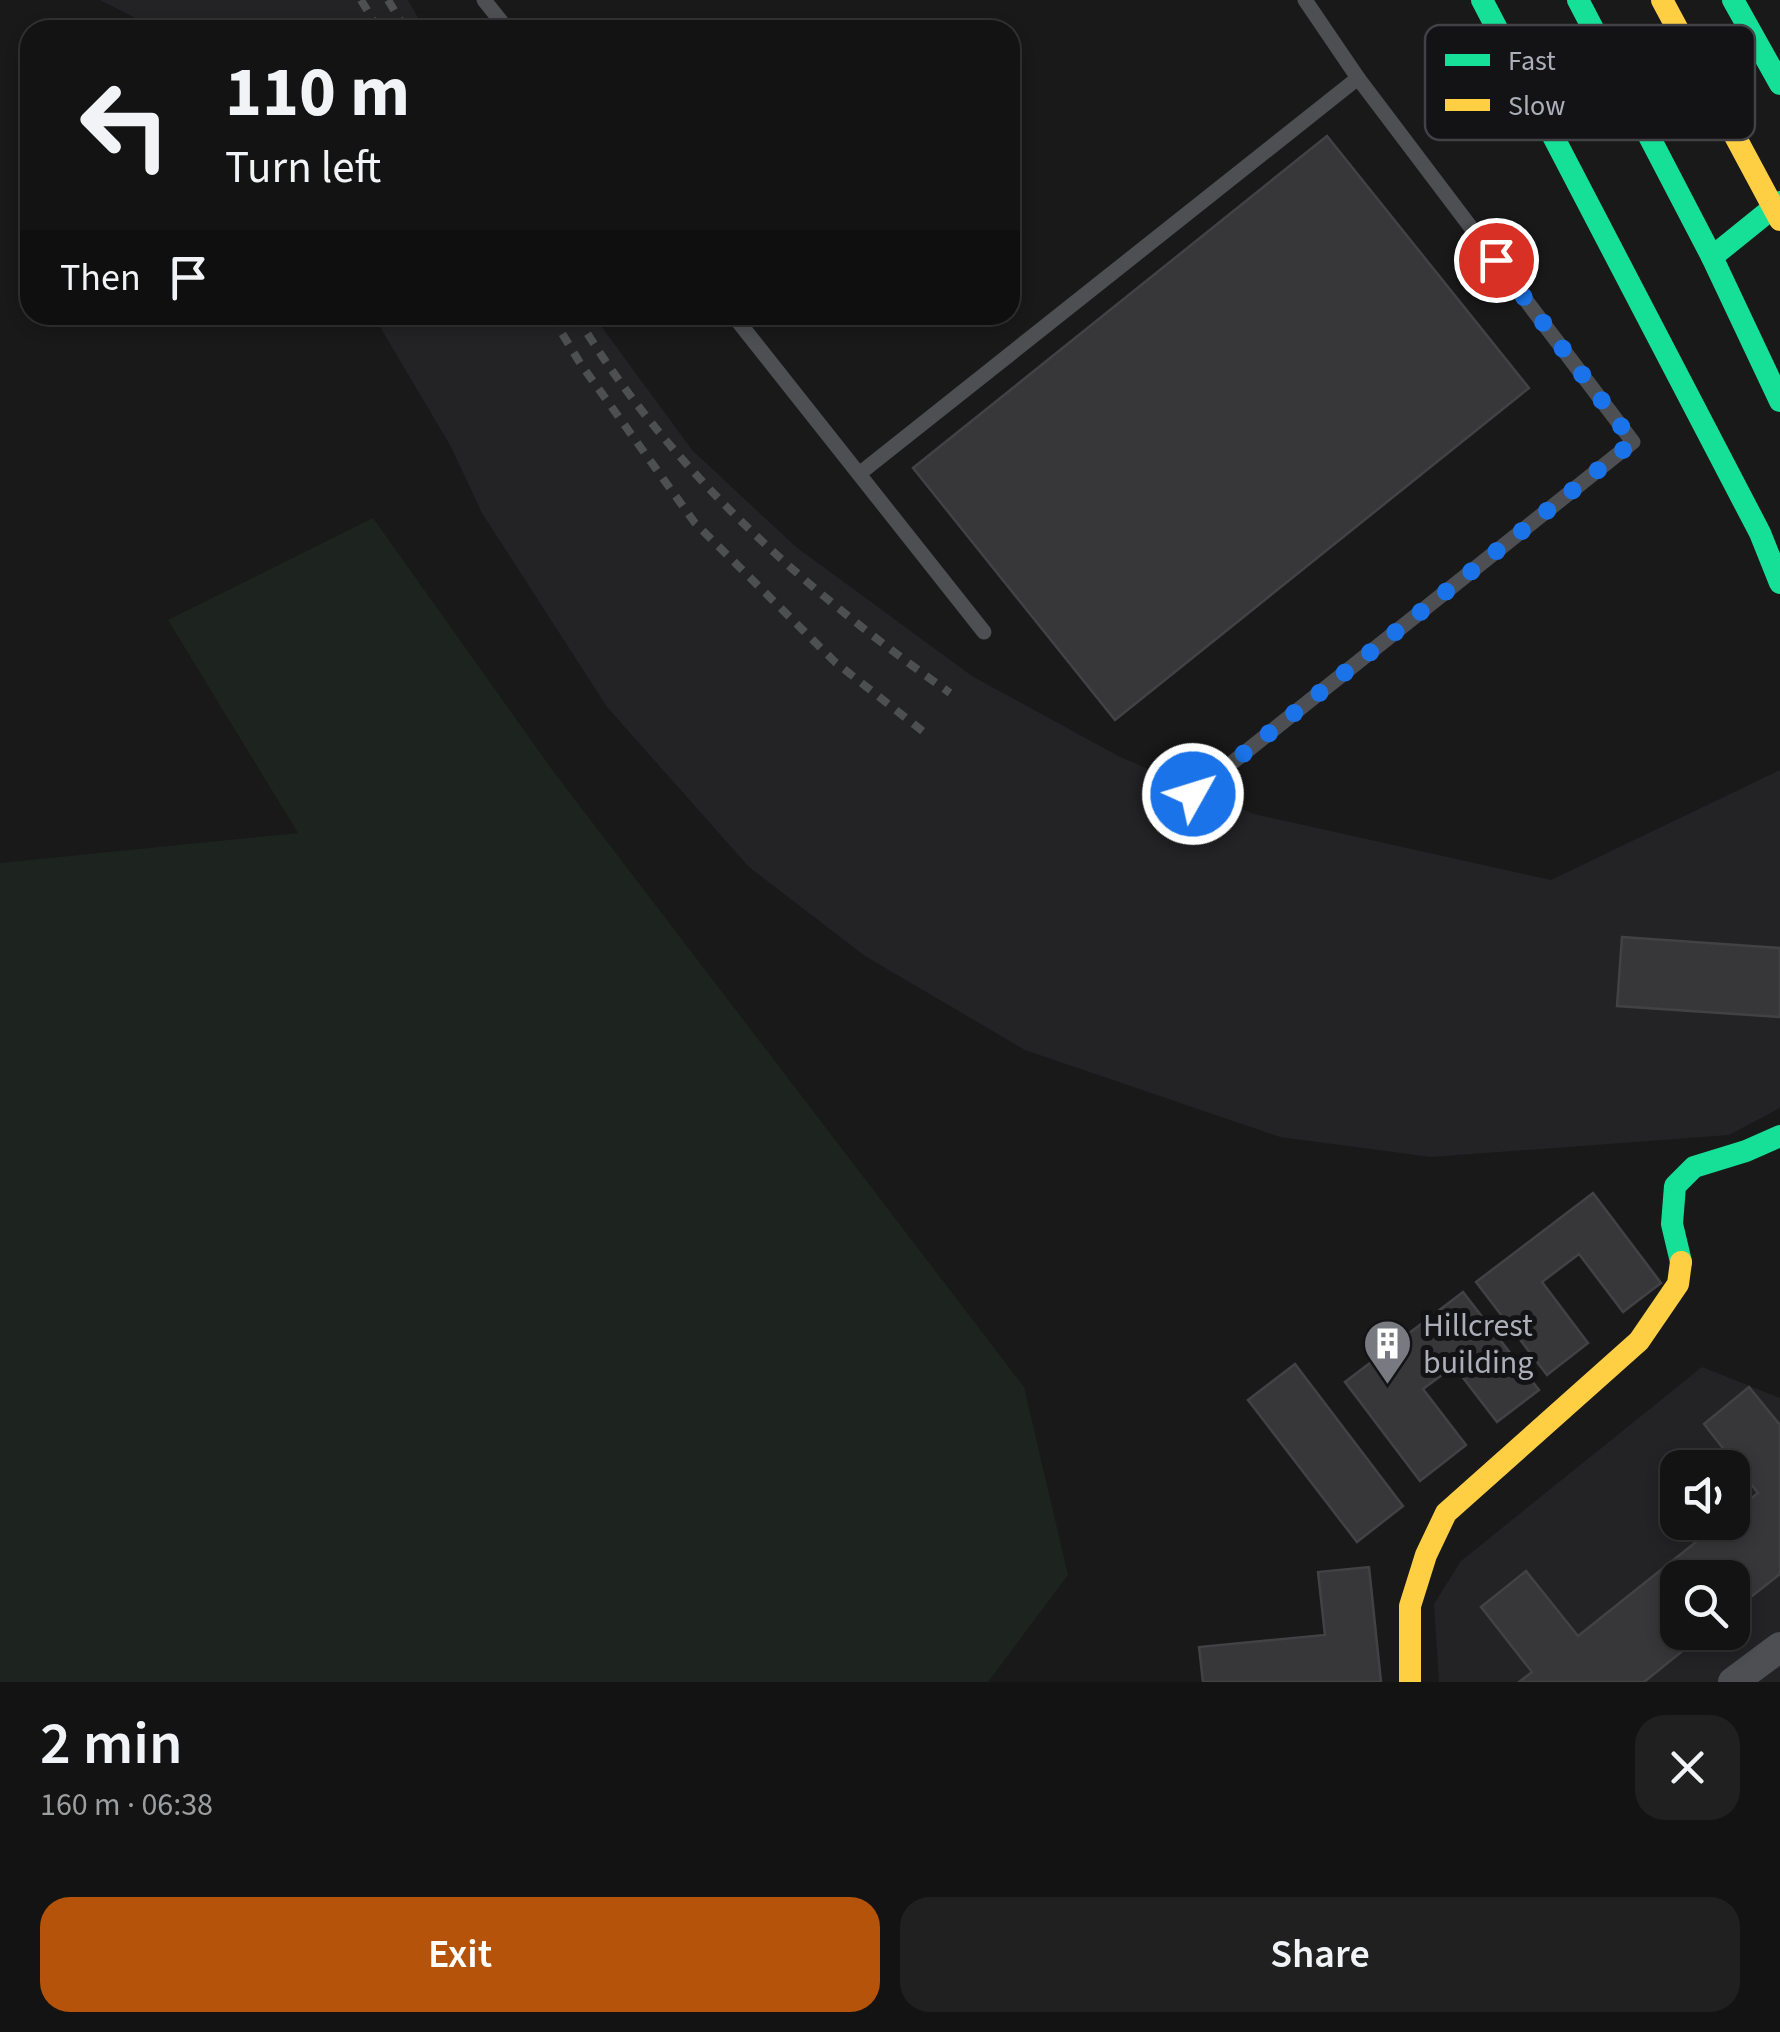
<!DOCTYPE html>
<html lang="en">
<head>
<meta charset="utf-8">
<style>
  body { margin:0; font-family:"Source Sans 3",sans-serif; background:#202021; color:#f1f3f6; height:100vh; display:flex; flex-direction:column; font-size:38px; white-space:nowrap }
  * { box-sizing:border-box; margin:0 }
  p { font-size:32px; color:#9d9ea0 }
  .icon { flex:none; width:55px; height:55px; fill:none; stroke:currentColor; stroke-width:2; stroke-linecap:round; stroke-linejoin:round }
  .map { position:relative; height:1682px; overflow:hidden }
  .sheet { display:flex; flex-direction:column; background:#131313; flex:1 }
  .sheet>* { flex:none }
  .top-card { position:absolute; left:20px; top:20px; width:1000px; height:305px; border-radius:30px; box-shadow:0 5px 15px #0003,0 0 0 2px #323233; background:#131313; color:#f1f3f6; overflow:hidden }
  .buttons { position:absolute; left:1660px; top:1450px; display:grid; gap:20px }
  .buttons a { display:grid; place-items:center; width:90px; height:90px; border-radius:20px; background:#131313; box-shadow:0 5px 15px #0003,0 0 0 2px #323233; font-size:50px }
  .pin { position:absolute; display:grid; place-items:center; width:85px; height:85px; color:#fff; margin:-42px; border:5px solid #fff; border-radius:50%; box-shadow:0 2px 10px #0007 }
  .me { position:absolute; width:110px; margin:-55px; rotate:51deg; stroke-linejoin:round; filter:drop-shadow(0 0 8px #0008) }
  .turn { display:flex; align-items:center; gap:35px; height:210px; padding:0 40px; font-size:45px }
  .turn .icon { width:130px; height:130px; stroke-width:2.5 }
  .turn b { display:block; font-size:70px; line-height:85px }
  .then { display:flex; align-items:center; height:95px; padding:0 40px; background:#0003; gap:20px; font-size:38px }
  .round { display:grid; place-items:center; flex:none; width:105px; height:105px; border-radius:30px; background:#202021 }
  .summary { display:flex; align-items:center; justify-content:space-between; height:170px; padding:0 40px }
  h1 { font-size:60px; font-weight:600; line-height:75px }
  .primary-button { display:flex; gap:20px; margin-top:auto; padding:20px 40px }
  .primary-button a { flex:1; height:115px; border-radius:30px; background:#b45309; color:#fff; font-size:40px; font-weight:600; line-height:115px; text-align:center }
  .primary-button a+a { background:#202021; color:#f1f3f6 }
  .map>svg:first-child { display:block }
  .built { fill:#232326; fill-rule:evenodd }
  .green { fill:#1d231f }
  .building { fill:#373739; stroke:#424245; stroke-width:2.5 }
  .lines { fill:none; stroke-linecap:round; stroke-linejoin:round }
  .lane { stroke:#4e4f52; stroke-width:15 }
  .street { stroke:#4e4f52; stroke-width:30 }
  .fast { stroke:#16e098; stroke-width:22 }
  .slow { stroke:#ffcf43; stroke-width:22 }
  .rail { stroke:#4e4f50; stroke-width:8; stroke-dasharray:12 10; stroke-linecap:butt }
  .slow-bridge { stroke:#ffcf43; stroke-width:22 }
  .route { stroke:#1a73e8; stroke-width:18; stroke-dasharray:0 32.4 }
  .labels { text-anchor:middle; dominant-baseline:central; stroke-width:10; stroke-linejoin:round; paint-order:stroke }
  .poi-label { font-size:32px; fill:#acafb9; stroke:#131315; text-anchor:start }
  .key { fill:#131315; stroke:#414246; stroke-width:2.5 }
  .key-label { font-size:28px; fill:#acafb9 }
</style>
</head>
<body>
<div class="map">
<svg width="1780" height="1682" viewBox="0 0 1780 1682">
  <rect width="100%" height="100%" fill="#191919"/>
  <g class="built">
    <path d="M100,0H408L425,30H159Z"/>
    <path d="M373,315H593L692,450L796,547L972,676L1120,757L1254,814L1551,880L1780,770V1108L1729,1135L1431,1157L1280,1137L1025,1050L865,956L749,867L607,707L482,513L450,445Z"/>
    <path d="M1702,1367L1780,1398V1682H1439L1434,1604L1461,1561ZM1678,1468H1732V1522H1678ZM1678,1578H1732V1632H1678Z"/>
  </g>
  <path class="green" d="M373,518L553,771L1024,1387L1068,1575L988,1682H0V863L298,833L168,620Z"/>
  <g class="building">
    <path d="M1327,136L1529,388L1115,720L913,468Z"/>
    <path d="M1622,937L1780,948V1017L1617,1006Z"/>
    <path d="M1593,1193L1661,1283L1623,1312L1579,1254L1542,1282L1588,1343L1547,1375L1476,1282Z"/>
    <path d="M1463,1292L1539,1390L1497,1422L1454,1366L1423,1389L1466,1445L1420,1481L1345,1382Z"/>
    <path d="M1295,1364L1403,1506L1357,1542L1248,1400Z"/>
    <path d="M1749,1387L1780,1425V1574L1732,1612V1578H1678V1632H1706L1644,1682H1519L1532,1672L1481,1607L1526,1571L1578,1636L1721,1522H1732V1513L1758,1493L1704,1424Z"/>
    <path d="M1369,1567L1381,1682H1203L1199,1647L1325,1635L1318,1572Z"/>
  </g>
  <g class="lines">
    <g class="lane">
      <path d="M484,0L508,30"/>
      <path d="M733,315L984,632"/>
      <path d="M859,474L1358,78"/>
      <path d="M1193,794L1633,442L1358,78L1305,0"/>
    </g>
    <path class="street" d="M1733,1682L1780,1647"/>
    <g class="fast">
      <path d="M1482,0L1760,533L1780,583"/>
      <path d="M1578,0L1712,257L1780,401"/>
      <path d="M1733,0L1780,84"/>
      <path d="M1712,257L1780,202"/>
      <path d="M1681,1262L1672,1224L1675,1186L1694,1167L1746,1151L1780,1136"/>
    </g>
    <path class="slow" d="M1410,1682V1606L1426,1555L1446,1513L1639,1341L1678,1284L1681,1262"/>
    <g class="rail">
      <path d="M361,0L379,30"/>
      <path d="M388,0L406,30"/>
      <path d="M551,315L580,363L695,523L835,662L925,733"/>
      <path d="M576,315C668,469 805,590 950,693"/>
    </g>
    <path class="slow-bridge" d="M1662,0L1780,220"/>
  </g>
  <g class="lines">
    <path class="route" d="M1193,794L1633,442L1496,260"/>
  </g>
  <defs>
    <symbol id="building-pin" viewBox="-11 -11 22 30"><path d="M0 17L-7.5 6A9.5 9.5 0 1 1 7.5 6Z" fill="#797a81" stroke="#131315"/><path d="M-4-6H4V6H1V3H-1V6H-4ZM-2.5-4.3h1.7v1.8h-1.7ZM.8-4.3h1.7v1.8H.8ZM-2.5-1h1.7V.8h-1.7ZM.8-1h1.7V.8H.8Z" fill="#fff"/></symbol>
  </defs>
  <g fill-rule="evenodd">
    <use href="#building-pin" x="1360" y="1316" width="55" height="75"/>
  </g>
  <g class="labels">
    <g class="poi-label">
      <text x="1423" y="1326">Hillcrest<tspan x="1423" dy="37">building</tspan></text>
    </g>
  </g>
  <rect x="1425" y="25" width="330" height="115" rx="15" class="key"/>
  <rect x="1445" y="54" width="45" height="12" fill="#16e098"/>
  <rect x="1445" y="99" width="45" height="12" fill="#ffcf43"/>
  <g class="key-label">
    <text x="1508" y="70">Fast</text>
    <text x="1508" y="115">Slow</text>
  </g>
</svg>
<div class="buttons">
<a><svg class="icon" aria-label="sound" viewBox="0 0 24 24"><path d="M4 9h4l5-4v14l-5-4H4zM17 9q2 3 0 6"/></svg></a>
<a><svg class="icon" aria-label="search" viewBox="0 0 24 24"><circle cx="10" cy="10" r="6"/><path d="M15 15l6 6"/></svg></a>
</div>
<div class="pin" style="left:1496px;top:260px;background:#d93025"><svg class="icon" aria-label="arrive" viewBox="0 0 24 24"><path d="M6 21V4h12l-3 4 3 4H6"/></svg></div>
<svg class="me" style="left:1193px;top:794px" viewBox="-20 -20 40 40"><circle r="17" fill="#1a73e8" stroke="#fff" stroke-width="3"/><path d="M0-11L8 9 0 5-8 9z" fill="#fff"/></svg>
<div class="top-card">
<div class="turn"><svg class="icon" aria-label="left" viewBox="0 0 24 24"><path d="M17 20v-9H6M10 6l-5 5 5 5"/></svg><div><b>110 m</b>Turn left</div></div>
<div class="then">Then<svg class="icon" aria-label="arrive" viewBox="0 0 24 24"><path d="M6 21V4h12l-3 4 3 4H6"/></svg></div>
</div>
</div>
<section class="sheet">
<div class="summary"><div><h1>2 min</h1><p>160 m · 06:38</p></div><a class="round"><svg class="icon" aria-label="close" viewBox="0 0 24 24"><path d="M6 6l12 12M18 6L6 18"/></svg></a></div>
<div class="primary-button"><a>Exit</a><a>Share</a></div>
</section>
</body>
</html>
